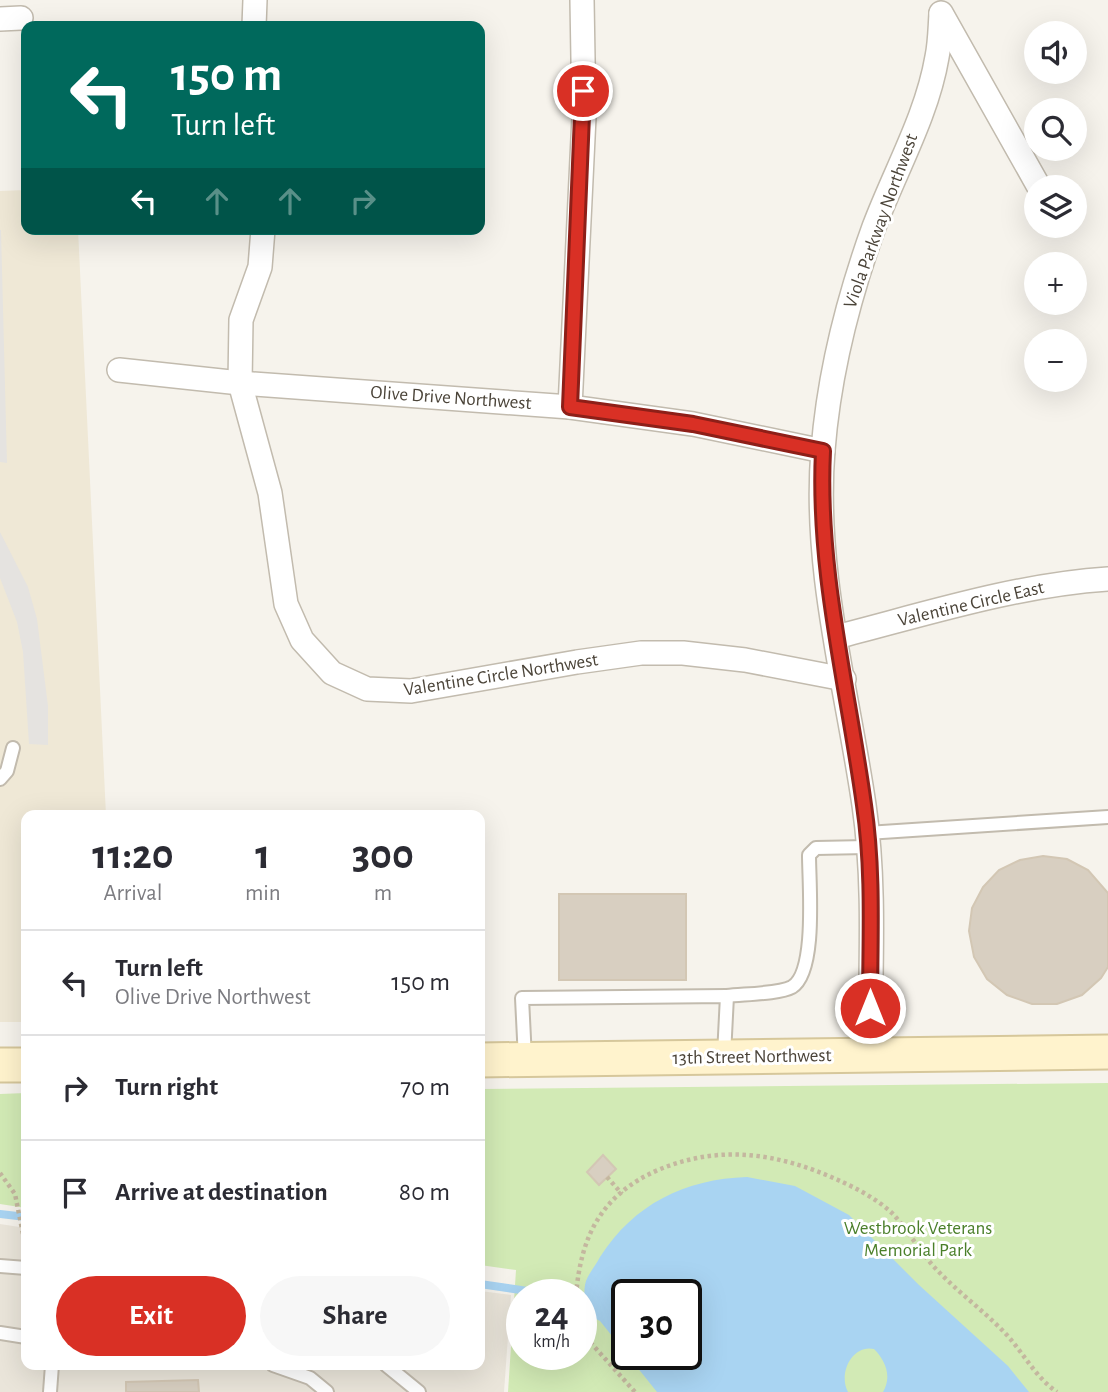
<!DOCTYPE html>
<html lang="en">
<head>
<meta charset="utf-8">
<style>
  body { margin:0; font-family:"Alegreya Sans",sans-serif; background:#f7f7f7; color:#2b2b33; height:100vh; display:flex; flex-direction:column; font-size:26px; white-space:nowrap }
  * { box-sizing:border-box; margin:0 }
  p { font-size:23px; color:#7c7c81 }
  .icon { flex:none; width:38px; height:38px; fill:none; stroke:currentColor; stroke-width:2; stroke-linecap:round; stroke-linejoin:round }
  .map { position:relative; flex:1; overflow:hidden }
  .details { position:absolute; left:21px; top:810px; width:464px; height:560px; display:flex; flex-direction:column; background:#fff; border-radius:14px; box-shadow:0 7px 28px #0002 }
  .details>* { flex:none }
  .top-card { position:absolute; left:21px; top:21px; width:464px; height:214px; border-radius:14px; box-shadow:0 7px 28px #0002; background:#00695c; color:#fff; overflow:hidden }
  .buttons { position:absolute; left:1024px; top:21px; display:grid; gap:14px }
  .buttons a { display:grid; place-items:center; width:63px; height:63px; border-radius:50%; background:#fff; box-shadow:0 7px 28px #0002; font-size:35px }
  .speed { position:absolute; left:506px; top:1279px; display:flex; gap:14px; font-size:35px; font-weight:700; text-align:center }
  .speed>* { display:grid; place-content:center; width:91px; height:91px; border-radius:50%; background:#fff; box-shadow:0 7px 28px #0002; line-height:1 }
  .speed small { font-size:18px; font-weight:400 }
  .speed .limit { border:4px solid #111; border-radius:10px; background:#fff; color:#111 }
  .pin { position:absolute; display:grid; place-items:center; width:60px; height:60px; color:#fff; margin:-30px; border:4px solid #fff; border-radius:50%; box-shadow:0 2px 7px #0007 }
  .me { position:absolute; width:77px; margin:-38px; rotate:0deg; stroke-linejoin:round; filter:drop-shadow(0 0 5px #0008) }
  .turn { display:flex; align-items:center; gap:24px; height:147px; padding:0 35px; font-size:32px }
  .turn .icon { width:91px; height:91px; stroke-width:2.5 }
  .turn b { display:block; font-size:49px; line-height:60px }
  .lanes { display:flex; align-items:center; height:66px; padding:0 35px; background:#0003; justify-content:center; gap:35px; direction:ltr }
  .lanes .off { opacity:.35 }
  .eta { display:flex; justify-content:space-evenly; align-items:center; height:119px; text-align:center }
  .eta b { font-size:42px; font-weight:700; line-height:49px }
  .action { display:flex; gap:14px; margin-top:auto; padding:14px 35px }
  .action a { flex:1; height:80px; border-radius:42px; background:#d93025; color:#fff; font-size:28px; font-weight:700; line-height:80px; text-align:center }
  .action a+a { background:#f7f7f7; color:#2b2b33 }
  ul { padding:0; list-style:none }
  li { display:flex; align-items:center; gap:21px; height:105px; padding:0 35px; border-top:2px solid #e1e1e2 }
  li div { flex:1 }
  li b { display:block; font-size:26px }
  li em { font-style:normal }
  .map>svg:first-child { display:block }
  .residential { fill:#eae5da }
  .education { fill:#efe8d6 }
  .green { fill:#d2eab5; fill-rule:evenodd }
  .parking { fill:#e5e3e0 }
  .water { fill:#a9d4f2; fill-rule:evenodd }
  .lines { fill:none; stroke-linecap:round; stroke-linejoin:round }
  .stream { stroke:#a9d4f2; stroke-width:8 }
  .building { fill:#d8cfc1; stroke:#d3c7b4; stroke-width:2 }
  .lane-casing { stroke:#c2bbae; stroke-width:16 }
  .street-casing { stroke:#c2bbae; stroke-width:26 }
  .secondary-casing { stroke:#d6c79b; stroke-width:37 }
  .path { stroke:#c4b79f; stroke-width:4.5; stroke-dasharray:3.5 3.5; stroke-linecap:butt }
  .lane { stroke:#fff; stroke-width:12 }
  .street { stroke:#fff; stroke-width:23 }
  .secondary { stroke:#fff3cd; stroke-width:33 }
  .route-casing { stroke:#8d1f18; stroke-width:18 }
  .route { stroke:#d93025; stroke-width:12 }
  .labels { text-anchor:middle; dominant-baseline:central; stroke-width:6; stroke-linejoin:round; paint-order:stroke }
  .street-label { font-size:19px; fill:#4b4439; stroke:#fff }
  .park-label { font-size:19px; fill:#4a7f2a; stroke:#fff }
</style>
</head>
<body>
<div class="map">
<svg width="1108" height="1392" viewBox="0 0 1108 1392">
  <rect width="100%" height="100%" fill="#f6f3ec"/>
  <path class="residential" d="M0,1224L26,1228V1365H480V1291L511,1295L504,1392H0Z"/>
  <path class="education" d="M26,190V229H78L106,815L26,816V1022H0V191Z"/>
  <g class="green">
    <path d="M1108,1083V1392H508L516,1270L480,1265V1089ZM522,1295H581V1354H522ZM626,1295H686V1354H626Z"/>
    <path d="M26,1093V1208L0,1204V1094Z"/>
  </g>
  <g class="parking">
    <path d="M0,230H1L7,463L0,462Z"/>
    <path d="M0,532L28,587L37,619L48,706V745L29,744L23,652L17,622L0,578Z"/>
  </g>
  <path class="water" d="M747,1177L795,1186L849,1215L919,1285L1008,1366L1029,1392H883C892,1377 886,1361 874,1349C852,1344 838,1374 848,1392H657L600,1321L584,1313C585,1304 583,1290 586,1281C589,1273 596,1265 600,1257C634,1204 685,1179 747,1177ZM686,1295V1354H626V1295Z"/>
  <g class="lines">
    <g class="stream">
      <path d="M0,1214L26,1217"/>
      <path d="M480,1284L555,1295"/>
      <path d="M581,1299H585"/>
    </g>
  </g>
  <g class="building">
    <path d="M1043,856L1067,859L1088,870L1108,893V967L1101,978L1082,995L1057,1004H1032L1007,995L987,979L974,957L969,931L972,908L983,887L999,870L1020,860Z"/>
    <rect x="559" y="894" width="127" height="86"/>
    <path d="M603,1155L616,1169L599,1185L587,1172Z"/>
    <path d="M198,1380L199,1392H126V1382Z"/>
  </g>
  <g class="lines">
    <defs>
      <g id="lane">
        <path d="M0,779L7,771L13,748"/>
        <path d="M867,833L1108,817"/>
        <path d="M727,996C743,994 779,994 792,987C817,972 809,884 809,855L816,848L867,847"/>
        <path d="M525,1059L522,998L727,996L724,1055"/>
        <path d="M0,1266L26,1268"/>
        <path d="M0,1333L26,1337"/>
        <path d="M273,1365L310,1378L327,1392"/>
        <path d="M386,1365L419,1392"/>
        <path d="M50,1392L52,1365"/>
      </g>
      <g id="street">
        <path d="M941,13L1039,187"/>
        <path d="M0,19L21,18"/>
        <path d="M254,26L255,0"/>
        <path d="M263,229L260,267L241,320L240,383L270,493L286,604L302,640L332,673L367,689L411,691L577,662L641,653H683L745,660L844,679"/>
        <path d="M119,370L240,383L570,407L693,424L823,451"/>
        <path d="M570,407L584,117L582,0"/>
        <path d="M836,637C926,614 1016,585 1108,579"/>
        <path d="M870,1056C870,973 876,887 864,805C847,688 813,569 823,450C829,374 848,299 874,227C895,171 927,116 937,57C940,43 940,28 941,14"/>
      </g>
      <g id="secondary">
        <path d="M480,1060L1108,1052"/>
        <path d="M0,1065H26"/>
      </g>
    </defs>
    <use href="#lane" class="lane-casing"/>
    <use href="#street" class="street-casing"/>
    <use href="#secondary" class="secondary-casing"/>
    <g class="path">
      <path d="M0,1173L15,1194L24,1239"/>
      <path d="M607,1177L622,1194"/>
      <path d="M576,1295C581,1236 601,1195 658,1170C720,1144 778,1153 838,1180C856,1188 877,1199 892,1213C909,1231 921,1254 938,1271C959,1293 984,1311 1005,1333C1023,1352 1035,1377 1057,1392"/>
      <path d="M581,1332L635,1392"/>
    </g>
    <use href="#lane" class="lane"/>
    <use href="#street" class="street"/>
    <use href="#secondary" class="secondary"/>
  </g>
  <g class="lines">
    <defs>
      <path id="route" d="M583,91L570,407L693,424L823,451C817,571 848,687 864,805C874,872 870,941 870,1008"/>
    </defs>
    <use href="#route" class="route-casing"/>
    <use href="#route" class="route"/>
  </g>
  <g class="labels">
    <g class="street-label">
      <text transform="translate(881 221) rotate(-70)">Viola Parkway Northwest</text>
      <text transform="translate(451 398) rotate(4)">Olive Drive Northwest</text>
      <text transform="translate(971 604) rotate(-13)">Valentine Circle East</text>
      <text transform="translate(501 675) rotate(-9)">Valentine Circle Northwest</text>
      <text transform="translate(752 1057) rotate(-1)">13th Street Northwest</text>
    </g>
    <g class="park-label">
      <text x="918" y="1228">Westbrook Veterans<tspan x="918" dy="22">Memorial Park</tspan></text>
    </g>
  </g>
</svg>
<div class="buttons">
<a><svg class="icon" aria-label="sound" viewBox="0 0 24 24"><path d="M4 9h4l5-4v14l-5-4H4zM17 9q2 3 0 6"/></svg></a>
<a><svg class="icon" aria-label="search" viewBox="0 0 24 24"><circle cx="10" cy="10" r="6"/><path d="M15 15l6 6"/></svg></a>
<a><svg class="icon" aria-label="layers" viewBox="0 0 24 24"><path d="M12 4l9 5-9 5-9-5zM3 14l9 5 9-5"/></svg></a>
<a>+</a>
<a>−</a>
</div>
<div class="speed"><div>24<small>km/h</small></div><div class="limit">30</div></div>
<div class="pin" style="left:583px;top:91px;background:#d93025"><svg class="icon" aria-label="arrive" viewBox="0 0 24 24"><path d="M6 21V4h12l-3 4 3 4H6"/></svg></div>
<svg class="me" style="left:870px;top:1008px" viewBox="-20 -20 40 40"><circle r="17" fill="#d93025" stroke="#fff" stroke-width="3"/><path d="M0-11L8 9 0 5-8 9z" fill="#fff"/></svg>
<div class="top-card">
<div class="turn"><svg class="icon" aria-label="left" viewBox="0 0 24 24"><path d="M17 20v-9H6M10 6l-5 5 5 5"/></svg><div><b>150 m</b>Turn left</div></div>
<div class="lanes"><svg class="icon" aria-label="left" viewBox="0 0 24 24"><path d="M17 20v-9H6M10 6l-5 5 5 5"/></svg><svg class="icon off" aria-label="ahead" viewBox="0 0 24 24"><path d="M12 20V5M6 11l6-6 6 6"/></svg><svg class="icon off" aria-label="ahead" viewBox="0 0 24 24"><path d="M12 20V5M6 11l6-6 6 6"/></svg><svg class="icon off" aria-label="right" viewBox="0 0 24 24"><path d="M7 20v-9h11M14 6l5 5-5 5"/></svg></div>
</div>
<section class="details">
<div class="eta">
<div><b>11:20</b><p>Arrival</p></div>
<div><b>1</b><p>min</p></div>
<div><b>300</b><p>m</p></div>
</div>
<ul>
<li><svg class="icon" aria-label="left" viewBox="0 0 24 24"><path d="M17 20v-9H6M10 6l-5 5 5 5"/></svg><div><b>Turn left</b><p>Olive Drive Northwest</p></div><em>150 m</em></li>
<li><svg class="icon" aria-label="right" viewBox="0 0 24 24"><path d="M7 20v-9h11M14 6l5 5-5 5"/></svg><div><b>Turn right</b></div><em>70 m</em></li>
<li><svg class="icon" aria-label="arrive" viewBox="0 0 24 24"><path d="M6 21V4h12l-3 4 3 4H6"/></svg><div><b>Arrive at destination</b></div><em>80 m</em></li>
</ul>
<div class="action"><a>Exit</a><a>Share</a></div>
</section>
</div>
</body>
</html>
